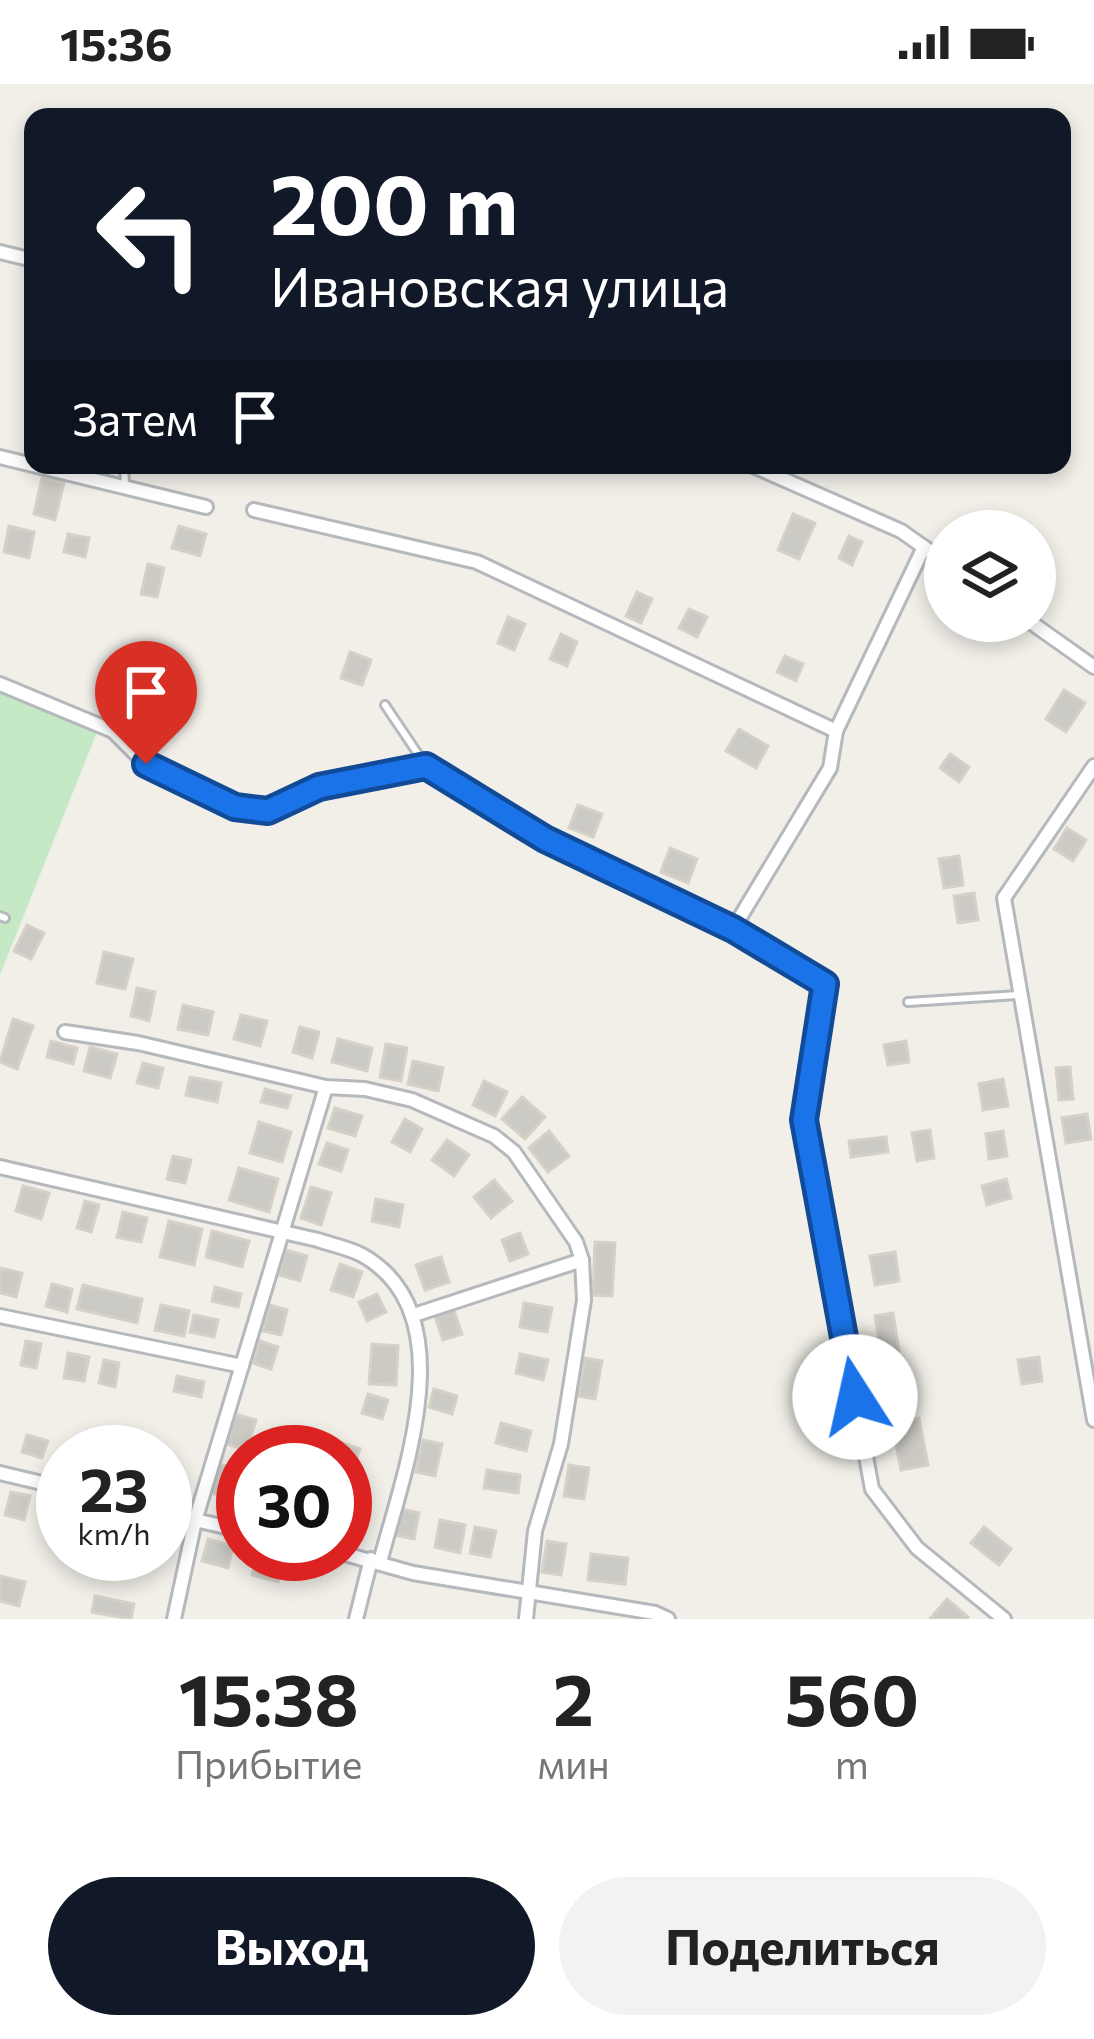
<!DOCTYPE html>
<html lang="ru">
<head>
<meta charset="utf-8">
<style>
  body { margin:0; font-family:Commissioner,sans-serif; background:#f2f2f2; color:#222; height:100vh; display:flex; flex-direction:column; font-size:45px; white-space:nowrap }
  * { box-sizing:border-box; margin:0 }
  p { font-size:39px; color:#767676 }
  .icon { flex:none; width:66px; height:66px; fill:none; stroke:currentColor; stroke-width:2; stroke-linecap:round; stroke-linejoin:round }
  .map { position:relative; height:1535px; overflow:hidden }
  .details { display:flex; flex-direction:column; background:#fff; flex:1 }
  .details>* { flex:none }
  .banner { position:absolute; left:24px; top:24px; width:1047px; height:366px; border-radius:24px; box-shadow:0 6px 18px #0003; background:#111827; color:#fff; overflow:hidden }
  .fabs { position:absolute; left:924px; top:426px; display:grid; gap:24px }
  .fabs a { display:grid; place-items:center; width:132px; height:132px; border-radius:50%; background:#fff; box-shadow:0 6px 18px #0003; font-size:60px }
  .speed { position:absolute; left:36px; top:1341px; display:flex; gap:24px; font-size:60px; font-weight:700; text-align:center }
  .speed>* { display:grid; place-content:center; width:156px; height:156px; border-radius:50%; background:#fff; box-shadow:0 6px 18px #0003; line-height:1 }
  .speed small { font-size:30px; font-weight:400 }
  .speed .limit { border:18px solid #d22; background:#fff; color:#111 }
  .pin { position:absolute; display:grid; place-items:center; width:102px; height:102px; color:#fff; margin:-123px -51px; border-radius:50% 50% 50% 0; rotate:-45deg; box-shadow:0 0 12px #0007 }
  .pin .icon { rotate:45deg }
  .me { position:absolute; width:132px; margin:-66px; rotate:350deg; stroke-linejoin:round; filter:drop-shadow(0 0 9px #0008) }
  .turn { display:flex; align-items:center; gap:42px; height:252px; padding:0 48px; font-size:54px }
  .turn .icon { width:156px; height:156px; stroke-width:2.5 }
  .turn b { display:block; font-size:84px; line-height:102px }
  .then { display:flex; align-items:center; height:114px; padding:0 48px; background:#0003; gap:24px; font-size:45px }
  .eta { display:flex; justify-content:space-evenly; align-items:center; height:204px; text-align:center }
  .eta b { font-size:72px; font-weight:700; line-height:84px }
  .cta { display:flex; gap:24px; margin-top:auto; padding:24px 48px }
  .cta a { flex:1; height:138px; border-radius:72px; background:#111827; color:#fff; font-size:48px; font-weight:700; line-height:138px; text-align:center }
  .cta a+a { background:#f2f2f2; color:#222 }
  .status { display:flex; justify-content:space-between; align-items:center; height:84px; padding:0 60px; background:#fff; direction:ltr }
  .status svg { height:33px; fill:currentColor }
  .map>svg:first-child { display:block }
  .green { fill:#c5e8c5 }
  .building { fill:#cccac5; stroke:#d6d1c6; stroke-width:3 }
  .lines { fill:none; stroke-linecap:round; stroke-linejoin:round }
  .service-casing { stroke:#b5b8bc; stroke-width:12 }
  .minor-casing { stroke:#b5b8bc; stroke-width:18 }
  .service { stroke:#fff; stroke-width:6 }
  .minor { stroke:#fff; stroke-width:12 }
  .route-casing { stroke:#114b97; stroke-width:30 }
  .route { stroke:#1a73e8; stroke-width:21 }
</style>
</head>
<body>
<div class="status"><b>15:36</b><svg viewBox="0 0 49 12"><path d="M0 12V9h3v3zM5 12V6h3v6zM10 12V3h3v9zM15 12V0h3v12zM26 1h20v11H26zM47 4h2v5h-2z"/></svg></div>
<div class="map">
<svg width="1094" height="1535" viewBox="0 0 1094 1535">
  <rect width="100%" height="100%" fill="#f1efe8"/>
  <path class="green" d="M0,608L97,648L0,891Z"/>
  <g class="building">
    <path d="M42,394L64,399L55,436L34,430Z"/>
    <path d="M793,430L815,439L799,475L778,466Z"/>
    <path d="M9,442L34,448L29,474L4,468Z"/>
    <path d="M179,442L206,450L200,472L172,464Z"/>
    <path d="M68,450L89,454L85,473L64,468Z"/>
    <path d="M849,452L862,458L852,481L839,474Z"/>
    <path d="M148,480L164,484L157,513L141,510Z"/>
    <path d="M637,508L652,515L641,539L626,532Z"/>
    <path d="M689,525L707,533L697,553L679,544Z"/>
    <path d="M508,533L525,540L514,566L498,559Z"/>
    <path d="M561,550L577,558L567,582L550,575Z"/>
    <path d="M350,568L371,576L362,601L341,594Z"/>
    <path d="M785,572L803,580L796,597L777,588Z"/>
    <path d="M1064,606L1085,619L1066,648L1046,635Z"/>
    <path d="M739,645L768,662L756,684L726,667Z"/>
    <path d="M950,670L969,683L959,698L940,684Z"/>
    <path d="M578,721L602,730L593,753L569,744Z"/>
    <path d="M1067,744L1086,756L1073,777L1054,765Z"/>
    <path d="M670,764L697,775L688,799L661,788Z"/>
    <path d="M959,772L963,801L944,804L939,775Z"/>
    <path d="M974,809L978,836L958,839L954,812Z"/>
    <path d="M27,841L44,849L31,875L14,867Z"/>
    <path d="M104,868L133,875L125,905L97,899Z"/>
    <path d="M137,904L155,908L149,937L131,932Z"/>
    <path d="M183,921L213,928L208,951L178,945Z"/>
    <path d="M241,931L267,937L260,962L234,955Z"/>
    <path d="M13,935L33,942L17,985L0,978Z"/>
    <path d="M300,943L319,948L312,974L293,968Z"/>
    <path d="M338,955L372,964L367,987L332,978Z"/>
    <path d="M51,957L77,964L73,980L47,973Z"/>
    <path d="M906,957L909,978L888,981L884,961Z"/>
    <path d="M386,960L407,964L401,997L380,993Z"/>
    <path d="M90,963L117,970L110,994L84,987Z"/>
    <path d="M413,977L443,984L438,1007L408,1000Z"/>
    <path d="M143,979L163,984L158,1004L137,999Z"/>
    <path d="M1070,983L1073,1015L1059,1016L1056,984Z"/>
    <path d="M190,993L221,999L217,1018L186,1011Z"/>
    <path d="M1003,995L1008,1022L983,1026L979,1000Z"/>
    <path d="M484,997L507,1008L495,1032L473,1021Z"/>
    <path d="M265,1005L291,1012L287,1024L261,1018Z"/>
    <path d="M522,1013L545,1033L525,1055L502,1035Z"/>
    <path d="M335,1024L362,1032L355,1052L328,1044Z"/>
    <path d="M1087,1030L1091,1055L1066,1059L1062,1034Z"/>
    <path d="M405,1035L422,1045L410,1068L392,1058Z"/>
    <path d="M259,1038L291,1048L282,1078L250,1069Z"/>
    <path d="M930,1046L934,1074L917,1077L912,1049Z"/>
    <path d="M549,1047L569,1072L548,1088L529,1064Z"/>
    <path d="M1003,1047L1007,1072L989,1075L986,1050Z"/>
    <path d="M886,1053L888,1068L851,1073L849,1057Z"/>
    <path d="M447,1056L469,1071L454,1092L432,1076Z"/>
    <path d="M327,1059L348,1066L341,1087L319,1080Z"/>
    <path d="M173,1072L191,1076L185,1099L167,1095Z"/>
    <path d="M239,1084L278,1095L269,1128L229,1116Z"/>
    <path d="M1006,1095L1011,1114L987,1121L982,1102Z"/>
    <path d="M494,1096L512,1117L491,1134L474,1113Z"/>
    <path d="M23,1102L49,1109L41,1135L16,1127Z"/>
    <path d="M311,1103L331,1109L321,1141L301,1134Z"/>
    <path d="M376,1115L403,1121L399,1143L372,1137Z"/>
    <path d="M85,1117L99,1121L91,1148L77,1144Z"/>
    <path d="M123,1128L147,1134L141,1158L117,1153Z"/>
    <path d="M169,1137L202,1145L194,1181L160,1173Z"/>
    <path d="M212,1147L249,1157L242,1183L206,1173Z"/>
    <path d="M520,1149L528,1170L510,1177L502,1156Z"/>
    <path d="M595,1158L615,1159L612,1212L593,1211Z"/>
    <path d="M286,1166L307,1172L300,1197L279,1191Z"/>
    <path d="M895,1168L899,1197L875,1201L870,1172Z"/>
    <path d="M441,1173L449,1198L425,1206L416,1181Z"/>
    <path d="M340,1180L362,1188L353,1213L331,1206Z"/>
    <path d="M0,1184L22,1189L16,1213L0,1209Z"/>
    <path d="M52,1200L72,1205L67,1228L46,1222Z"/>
    <path d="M83,1201L142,1215L137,1239L77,1225Z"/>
    <path d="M215,1203L241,1210L238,1223L212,1217Z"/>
    <path d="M377,1210L386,1228L367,1237L359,1218Z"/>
    <path d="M524,1219L552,1224L547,1248L520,1243Z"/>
    <path d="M161,1221L189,1227L184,1252L155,1246Z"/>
    <path d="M270,1221L287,1226L281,1251L263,1247Z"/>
    <path d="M453,1224L462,1250L443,1256L434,1230Z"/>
    <path d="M893,1229L899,1267L881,1270L875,1232Z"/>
    <path d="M194,1231L218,1236L214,1253L190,1248Z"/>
    <path d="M26,1257L41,1260L36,1284L21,1281Z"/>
    <path d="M260,1257L278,1263L271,1285L253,1279Z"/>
    <path d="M372,1260L398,1262L396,1301L369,1300Z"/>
    <path d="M68,1269L89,1273L84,1297L64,1294Z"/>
    <path d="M520,1270L548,1276L543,1296L516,1289Z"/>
    <path d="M1039,1273L1042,1297L1022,1300L1018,1276Z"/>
    <path d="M585,1274L602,1277L595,1315L578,1312Z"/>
    <path d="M104,1276L119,1279L115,1303L99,1299Z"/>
    <path d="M177,1292L204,1298L201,1313L174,1307Z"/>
    <path d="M908,1295L913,1324L893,1327L889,1298Z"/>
    <path d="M434,1305L457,1312L452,1330L429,1323Z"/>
    <path d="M368,1310L388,1316L382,1335L362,1329Z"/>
    <path d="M235,1330L256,1336L247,1366L226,1360Z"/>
    <path d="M919,1334L928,1381L901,1386L892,1339Z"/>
    <path d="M501,1339L531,1347L526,1367L496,1359Z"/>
    <path d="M27,1351L48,1357L42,1374L22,1368Z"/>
    <path d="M331,1355L360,1365L354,1382L345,1379V1368H326Z"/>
    <path d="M423,1356L442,1360L435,1392L416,1388Z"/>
    <path d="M219,1380L239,1386L232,1414L211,1409Z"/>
    <path d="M569,1381L589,1384L584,1415L564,1412Z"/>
    <path d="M487,1386L520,1391L518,1409L484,1404Z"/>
    <path d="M11,1408L30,1412L24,1436L5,1431Z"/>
    <path d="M345,1419L362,1424L355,1449L345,1447Z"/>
    <path d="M401,1425L419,1429L414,1455L395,1451Z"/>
    <path d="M440,1436L465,1441L460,1469L435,1463Z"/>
    <path d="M475,1443L496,1447L490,1473L470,1469Z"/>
    <path d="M984,1443L1011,1465L999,1481L971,1459Z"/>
    <path d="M208,1455L233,1462L228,1484L202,1477Z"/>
    <path d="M547,1457L566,1460L561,1491L542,1488Z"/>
    <path d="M258,1470L284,1473L278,1498L252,1491Z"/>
    <path d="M591,1470L628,1474L625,1500L588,1496Z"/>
    <path d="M0,1492L25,1498L19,1522L0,1517Z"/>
    <path d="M95,1512L134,1520L131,1535L92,1528Z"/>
    <path d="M947,1515L968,1533L966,1535H930Z"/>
  </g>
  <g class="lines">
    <defs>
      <g id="service">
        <path d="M124,381L125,401"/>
        <path d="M385,621L424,679"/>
        <path d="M0,832L5,834"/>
        <path d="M908,918L1018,911"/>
      </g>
      <g id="minor">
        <path d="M0,168L33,176"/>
        <path d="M0,373L206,423"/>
        <path d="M751,381L901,447L945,478"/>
        <path d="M254,426L477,478L836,647"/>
        <path d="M1029,537L1094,583"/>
        <path d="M0,600L113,647L146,680L235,723L268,727L319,703L426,682L545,755L733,845L825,900L804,1036L872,1405L917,1464L1004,1535"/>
        <path d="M1094,682L1004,814L1094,1336"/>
        <path d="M733,845L830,684L836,647L924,463"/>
        <path d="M65,948L138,959L326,1003L365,1005L412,1016L494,1052L514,1068L576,1158L582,1176L584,1216L561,1360L535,1447L526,1535"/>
        <path d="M0,1083L318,1156C332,1161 349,1164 362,1171C466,1229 403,1390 380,1478"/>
        <path d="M414,1231L582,1176"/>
        <path d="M0,1232L242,1282"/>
        <path d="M0,1389L63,1404"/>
        <path d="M165,1429L243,1447"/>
        <path d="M345,1470L413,1489L655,1529L668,1535"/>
        <path d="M174,1535L195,1437L326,1003"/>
        <path d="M356,1535L371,1475"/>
      </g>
    </defs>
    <use href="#service" class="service-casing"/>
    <use href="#minor" class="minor-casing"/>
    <use href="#service" class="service"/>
    <use href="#minor" class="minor"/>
  </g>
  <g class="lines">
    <defs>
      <path id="route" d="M146,680L235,723L268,727L319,703L426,682L545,755L733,845L825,900L804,1036L855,1313"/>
    </defs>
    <use href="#route" class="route-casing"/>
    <use href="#route" class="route"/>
  </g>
</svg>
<div class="fabs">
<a><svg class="icon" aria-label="layers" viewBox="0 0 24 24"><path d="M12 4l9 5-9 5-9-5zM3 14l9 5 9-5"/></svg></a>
</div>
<div class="speed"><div>23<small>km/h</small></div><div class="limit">30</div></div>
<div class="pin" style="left:146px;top:680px;background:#d93025"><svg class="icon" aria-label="arrive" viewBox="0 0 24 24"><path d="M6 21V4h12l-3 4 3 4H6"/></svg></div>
<svg class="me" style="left:855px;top:1313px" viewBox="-20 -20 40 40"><circle r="19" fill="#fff"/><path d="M0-13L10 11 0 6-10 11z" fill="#1a73e8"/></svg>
<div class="banner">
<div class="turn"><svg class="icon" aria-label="left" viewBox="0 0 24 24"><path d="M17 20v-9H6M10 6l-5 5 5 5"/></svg><div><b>200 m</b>Ивановская улица</div></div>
<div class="then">Затем<svg class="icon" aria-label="arrive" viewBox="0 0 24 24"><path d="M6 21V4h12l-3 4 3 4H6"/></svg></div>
</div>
</div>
<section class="details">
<div class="eta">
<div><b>15:38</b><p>Прибытие</p></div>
<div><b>2</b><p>мин</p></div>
<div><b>560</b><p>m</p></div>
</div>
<div class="cta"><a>Выход</a><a>Поделиться</a></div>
</section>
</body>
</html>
